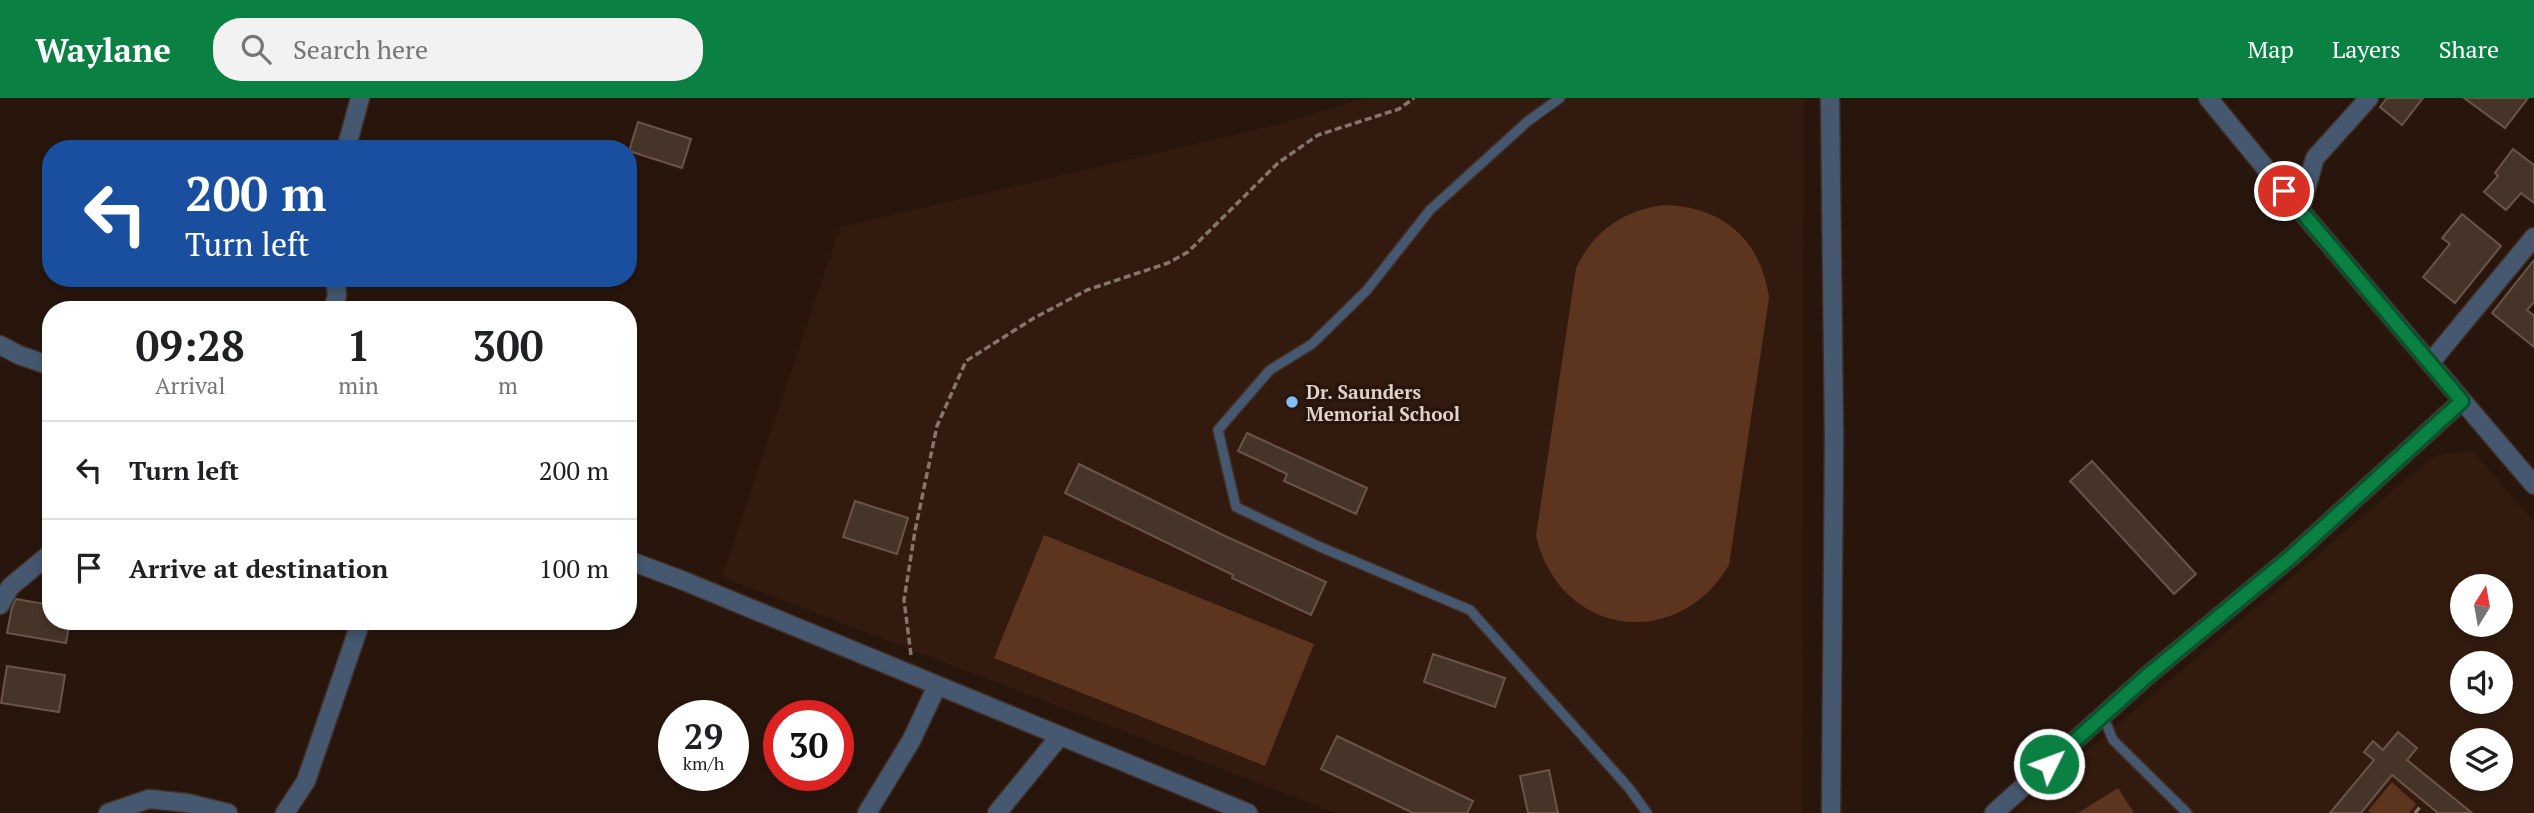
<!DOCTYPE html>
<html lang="en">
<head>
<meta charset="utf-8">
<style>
  body { margin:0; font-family:"PT Serif",serif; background:#f2f2f2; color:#202124; height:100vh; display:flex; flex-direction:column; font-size:26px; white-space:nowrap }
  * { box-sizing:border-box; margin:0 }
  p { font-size:23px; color:#757577 }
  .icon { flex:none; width:38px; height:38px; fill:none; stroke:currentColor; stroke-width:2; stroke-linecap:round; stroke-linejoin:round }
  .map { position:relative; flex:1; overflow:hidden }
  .sheet { position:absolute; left:42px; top:203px; width:595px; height:329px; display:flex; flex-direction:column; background:#fff; border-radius:28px; box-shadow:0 4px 10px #0003 }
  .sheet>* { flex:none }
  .banner { position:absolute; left:42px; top:42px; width:595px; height:147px; border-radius:28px; box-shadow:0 4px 10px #0003; background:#1a4fa0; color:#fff; overflow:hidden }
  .needle { width:46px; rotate:11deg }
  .controls { position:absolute; left:2450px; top:476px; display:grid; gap:14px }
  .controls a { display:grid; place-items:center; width:63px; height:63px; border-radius:50%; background:#fff; box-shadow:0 4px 10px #0003; font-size:35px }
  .speed { position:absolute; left:658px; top:602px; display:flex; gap:14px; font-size:35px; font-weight:700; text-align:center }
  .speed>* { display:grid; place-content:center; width:91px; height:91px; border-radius:50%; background:#fff; box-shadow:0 4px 10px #0003; line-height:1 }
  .speed small { font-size:18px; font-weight:400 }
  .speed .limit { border:10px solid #d22; background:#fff; color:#111 }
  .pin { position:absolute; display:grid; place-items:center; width:60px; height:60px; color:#fff; margin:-30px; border:4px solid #fff; border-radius:50%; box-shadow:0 2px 7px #0007 }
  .me { position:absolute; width:77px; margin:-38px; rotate:48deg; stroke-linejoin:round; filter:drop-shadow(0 0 5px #0008) }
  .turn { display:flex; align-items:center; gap:24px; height:147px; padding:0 28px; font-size:32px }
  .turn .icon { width:91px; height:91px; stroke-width:2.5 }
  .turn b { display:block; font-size:49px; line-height:60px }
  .eta { display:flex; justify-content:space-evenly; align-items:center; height:119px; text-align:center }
  .eta b { font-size:42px; font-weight:700; line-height:49px }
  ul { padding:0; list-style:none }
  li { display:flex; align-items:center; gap:21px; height:98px; padding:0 28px; border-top:2px solid #e0e0e0 }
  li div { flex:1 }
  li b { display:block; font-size:26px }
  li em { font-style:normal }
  header { display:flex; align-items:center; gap:42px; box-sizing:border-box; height:98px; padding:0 35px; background:#0b8043; color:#fff }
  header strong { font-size:33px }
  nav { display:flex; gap:38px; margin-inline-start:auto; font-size:24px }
  .search { width:490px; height:63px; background:#f2f2f2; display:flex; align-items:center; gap:18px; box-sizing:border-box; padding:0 24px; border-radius:28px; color:#757577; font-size:26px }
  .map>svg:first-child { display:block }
  .built { fill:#321b0e; fill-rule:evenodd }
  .green { fill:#5d351f }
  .building { fill:#473429; stroke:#6a5449; stroke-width:2 }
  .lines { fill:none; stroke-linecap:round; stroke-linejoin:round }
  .service-casing { stroke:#423028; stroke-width:12 }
  .minor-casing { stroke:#423028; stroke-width:21 }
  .path { stroke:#85756d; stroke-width:3.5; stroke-dasharray:7 3.5; stroke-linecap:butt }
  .service { stroke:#45586f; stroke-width:9 }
  .minor { stroke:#45586f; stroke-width:18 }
  .route-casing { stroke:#07532c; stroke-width:18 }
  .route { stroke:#0b8043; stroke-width:12 }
  .poi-dot { fill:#84bcfb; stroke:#28160d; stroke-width:2.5 }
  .labels { text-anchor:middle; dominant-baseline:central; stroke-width:7; stroke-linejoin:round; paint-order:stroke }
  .poi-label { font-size:19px; font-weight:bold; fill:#dfd2cb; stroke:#28160d; text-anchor:start }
</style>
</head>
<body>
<header>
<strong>Waylane</strong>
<div class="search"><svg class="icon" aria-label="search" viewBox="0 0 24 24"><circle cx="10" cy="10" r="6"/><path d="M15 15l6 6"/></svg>Search here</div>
<nav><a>Map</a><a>Layers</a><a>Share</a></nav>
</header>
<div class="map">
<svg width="2534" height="715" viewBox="0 0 2534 715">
  <rect width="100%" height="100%" fill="#28160d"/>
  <g class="built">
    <path d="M1364,0H1804L1802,715H1336L722,479L840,129L1281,26Z"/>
    <path d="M2473,353L2534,424V715H2014L2435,357ZM2462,488H2501V527H2462ZM2462,565H2501V604H2462ZM2462,642H2501V681H2462Z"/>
  </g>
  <g class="green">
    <path d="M1663,107C1722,108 1761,141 1769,200L1729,467C1677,555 1559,538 1536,438L1576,170C1594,133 1622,113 1663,107Z"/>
    <path d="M1044,437L1314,546L1265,668L994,560Z"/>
    <path d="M2392,684L2416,706L2409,715H2371L2368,713Z"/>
    <path d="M2118,690L2134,715H2078Z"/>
  </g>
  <g class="building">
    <path d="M2387,0H2423L2402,27L2380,9Z"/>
    <path d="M2464,0H2528L2505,30Z"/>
    <path d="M638,24L691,41L682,70L629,53Z"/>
    <path d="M2513,51L2534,67V105L2521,95L2506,112L2484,94L2498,78L2495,75Z"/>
    <path d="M2462,116L2501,148L2455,205L2423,179L2450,146L2442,140Z"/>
    <path d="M2534,162V204L2527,212L2534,218V249L2492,215Z"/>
    <path d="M1247,335L1367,390L1356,416L1284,383L1287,376L1238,353Z"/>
    <path d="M2092,363L2196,476L2174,496L2070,383Z"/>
    <path d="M1079,366L1225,438L1326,484L1311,517L1232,480L1233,477L1065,395Z"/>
    <path d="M855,403L908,420L897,456L843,439Z"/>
    <path d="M16,501L51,507V523H70L66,545L7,535L12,509Z"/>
    <path d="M1433,556L1505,580L1495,609L1424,584Z"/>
    <path d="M7,568L65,577L59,614L1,605Z"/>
    <path d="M2398,634L2417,650L2407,662L2472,715H2438L2392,677L2361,715H2330L2374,662L2364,654L2373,643L2383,652Z"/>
    <path d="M1337,638L1473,703L1467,715H1413L1321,671Z"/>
    <path d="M1549,672L1558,715H1528L1520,678Z"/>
  </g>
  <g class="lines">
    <defs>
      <g id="service">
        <path d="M1560,0L1528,23L1430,112L1367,192L1312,246L1270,272L1218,332L1236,409L1318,448L1470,512L1629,690L1647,715"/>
        <path d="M2103,618L2113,642L2187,715"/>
      </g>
      <g id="minor">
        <path d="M1830,0L1834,340L1831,715"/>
        <path d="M2208,0L2300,112L2534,387"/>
        <path d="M346,51L360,0"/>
        <path d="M2300,112L2315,60L2369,0"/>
        <path d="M333,212L337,197L335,180"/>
        <path d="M0,247L19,257L51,268"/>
        <path d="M2430,265L2534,139"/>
        <path d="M628,462L684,483L1248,715"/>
        <path d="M0,507L10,489L51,455"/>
        <path d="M108,715L149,701L187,705L228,715"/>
        <path d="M285,715L306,683L361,523"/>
        <path d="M867,715L911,643L937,588"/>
        <path d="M997,715L1060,638"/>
        <path d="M1994,715L2147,578L2291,459L2462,303"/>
      </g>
    </defs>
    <use href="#service" class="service-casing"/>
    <use href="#minor" class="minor-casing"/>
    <g class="path">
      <path d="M911,557L904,502L915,433L937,328L966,263L1034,220L1087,192L1168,165L1188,154L1278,65L1318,37L1399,11L1414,0"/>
      <path d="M2415,715L2420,709"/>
    </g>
    <use href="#service" class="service"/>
    <use href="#minor" class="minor"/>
  </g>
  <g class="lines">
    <defs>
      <path id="route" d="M2049,666L2147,578L2291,459L2462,303L2284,93"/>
    </defs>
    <use href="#route" class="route-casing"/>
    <use href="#route" class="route"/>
  </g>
  <circle class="poi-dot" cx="1292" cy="304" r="7"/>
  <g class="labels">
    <g class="poi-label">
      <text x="1306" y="293">Dr. Saunders<tspan x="1306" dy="22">Memorial School</tspan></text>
    </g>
  </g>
</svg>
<div class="controls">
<a><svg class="needle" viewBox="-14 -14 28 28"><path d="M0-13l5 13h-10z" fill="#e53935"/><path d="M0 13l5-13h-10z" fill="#757577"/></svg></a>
<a><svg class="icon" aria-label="sound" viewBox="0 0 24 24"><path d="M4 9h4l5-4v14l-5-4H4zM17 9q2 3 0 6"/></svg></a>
<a><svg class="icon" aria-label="layers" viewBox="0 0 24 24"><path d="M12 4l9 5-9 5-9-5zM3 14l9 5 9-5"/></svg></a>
</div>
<div class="speed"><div>29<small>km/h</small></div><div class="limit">30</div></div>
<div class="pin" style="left:2284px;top:93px;background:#d93025"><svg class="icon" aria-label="arrive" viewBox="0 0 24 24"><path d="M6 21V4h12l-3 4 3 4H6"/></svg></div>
<svg class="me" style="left:2049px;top:666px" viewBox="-20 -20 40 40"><circle r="17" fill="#0b8043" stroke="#fff" stroke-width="3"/><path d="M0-11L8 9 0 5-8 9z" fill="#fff"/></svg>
<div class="banner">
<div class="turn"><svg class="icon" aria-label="left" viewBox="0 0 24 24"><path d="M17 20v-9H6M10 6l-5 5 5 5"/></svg><div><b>200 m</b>Turn left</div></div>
</div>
<section class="sheet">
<div class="eta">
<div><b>09:28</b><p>Arrival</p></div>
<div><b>1</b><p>min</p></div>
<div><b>300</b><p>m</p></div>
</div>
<ul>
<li><svg class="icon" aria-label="left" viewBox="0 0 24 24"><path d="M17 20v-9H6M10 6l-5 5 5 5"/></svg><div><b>Turn left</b></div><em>200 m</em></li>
<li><svg class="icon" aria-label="arrive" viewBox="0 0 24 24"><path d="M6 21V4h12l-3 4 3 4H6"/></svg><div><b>Arrive at destination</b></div><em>100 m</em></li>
</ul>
</section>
</div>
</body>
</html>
